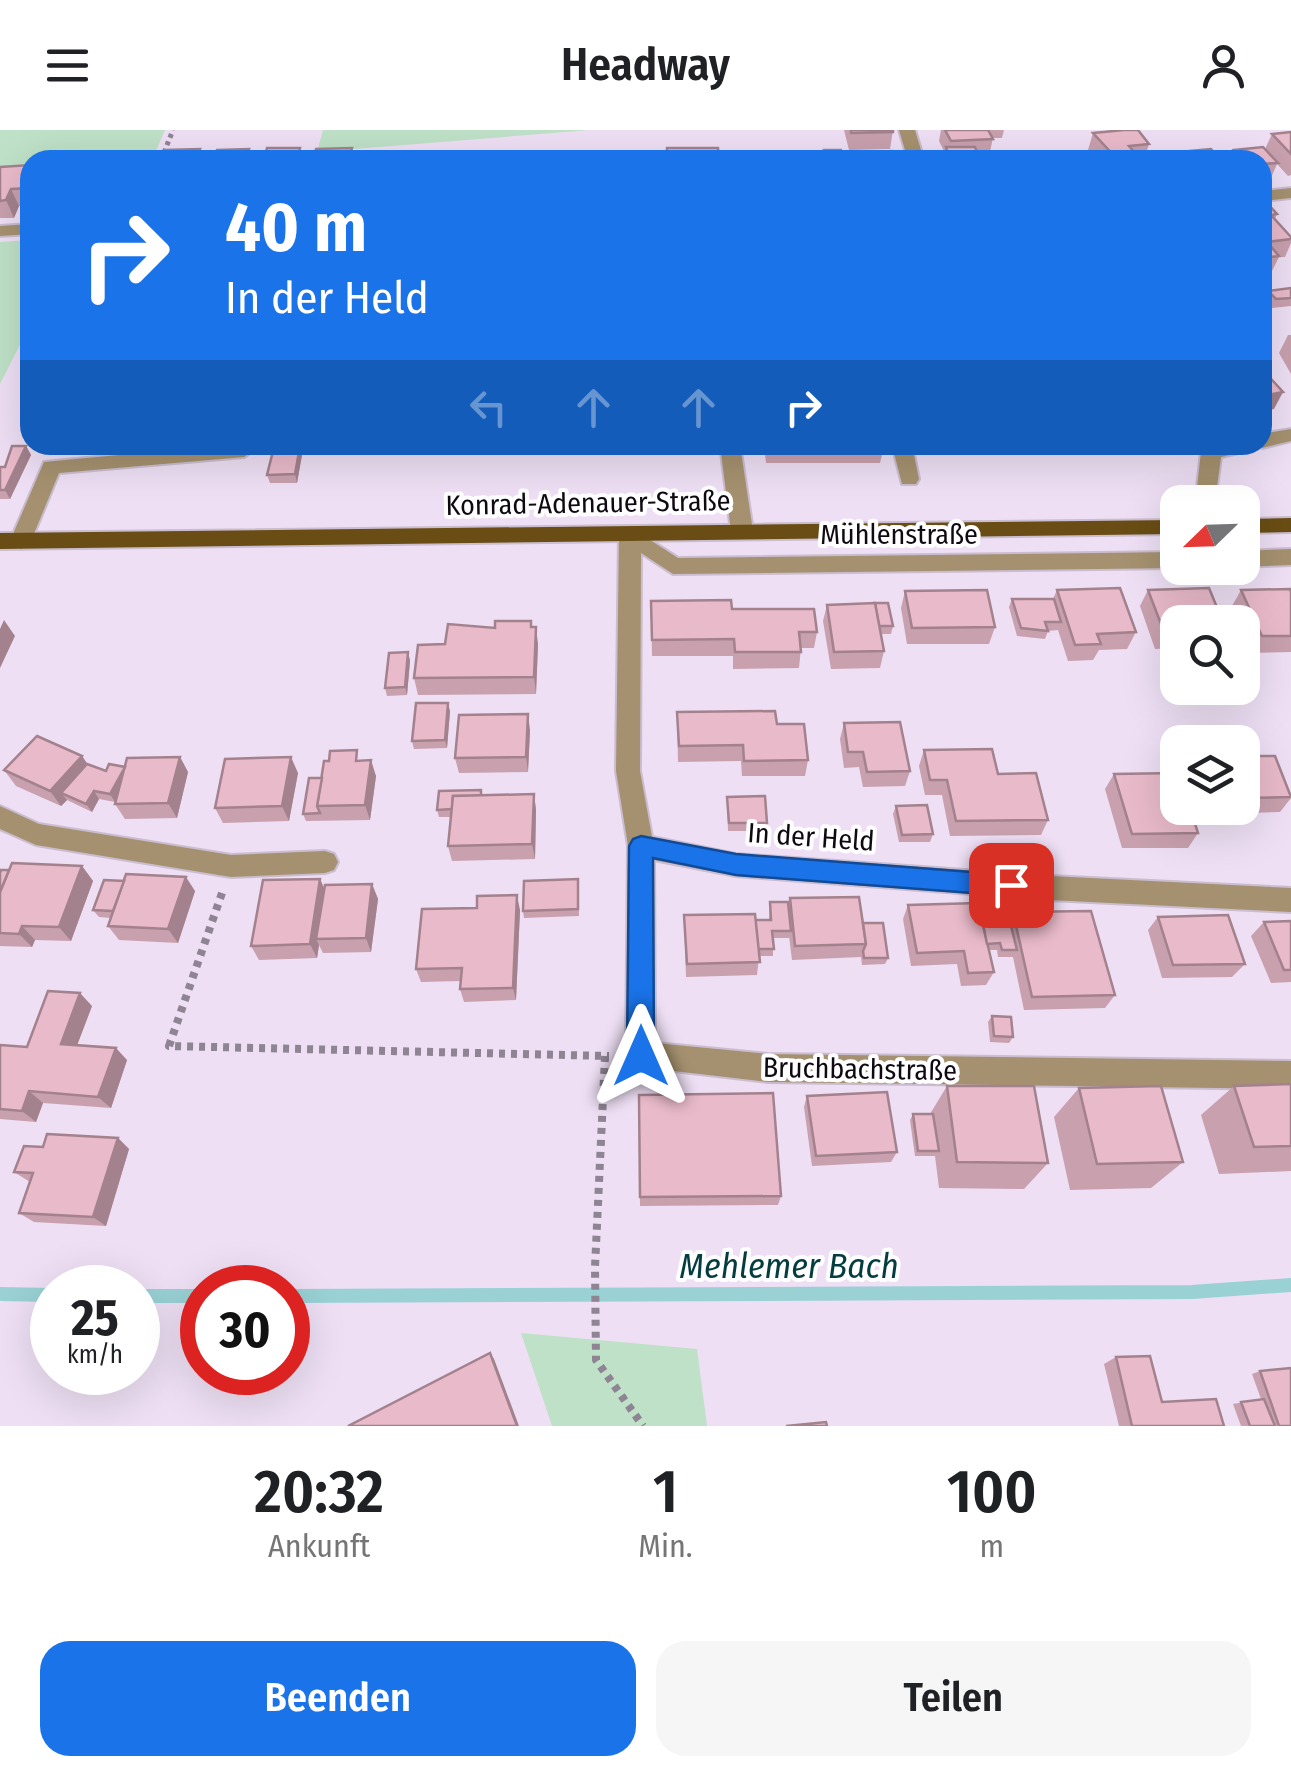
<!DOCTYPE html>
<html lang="de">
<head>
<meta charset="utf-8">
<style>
  body { margin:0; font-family:"Fira Sans Condensed",sans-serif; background:#f6f6f6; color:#202124; height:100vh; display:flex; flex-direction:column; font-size:38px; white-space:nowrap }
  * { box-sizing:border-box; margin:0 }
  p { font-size:32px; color:#757577 }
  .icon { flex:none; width:55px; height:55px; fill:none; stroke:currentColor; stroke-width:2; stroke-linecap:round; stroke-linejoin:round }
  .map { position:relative; height:1296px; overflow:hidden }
  .drawer { display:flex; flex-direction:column; background:#fff; flex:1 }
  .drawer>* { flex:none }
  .hud { position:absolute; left:20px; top:20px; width:1252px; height:305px; border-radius:30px; box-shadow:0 10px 40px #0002; background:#1a73e8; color:#fff; overflow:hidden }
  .needle { width:65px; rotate:247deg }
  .tools { position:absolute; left:1160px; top:355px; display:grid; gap:20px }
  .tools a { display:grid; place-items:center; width:100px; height:100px; border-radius:20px; background:#fff; box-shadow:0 10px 40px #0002; font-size:50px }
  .speed { position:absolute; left:30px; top:1135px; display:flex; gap:20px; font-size:50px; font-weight:700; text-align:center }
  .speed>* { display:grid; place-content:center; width:130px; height:130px; border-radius:50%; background:#fff; box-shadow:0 10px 40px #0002; line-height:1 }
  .speed small { font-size:25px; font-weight:400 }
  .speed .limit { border:15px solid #d22; background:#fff; color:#111 }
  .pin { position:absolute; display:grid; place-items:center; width:85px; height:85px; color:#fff; margin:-42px; border-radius:20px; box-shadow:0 5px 15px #0006 }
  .me { position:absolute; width:110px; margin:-55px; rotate:0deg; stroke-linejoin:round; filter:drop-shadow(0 0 8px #0008) }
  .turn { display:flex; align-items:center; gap:35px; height:210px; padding:0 40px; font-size:45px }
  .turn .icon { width:130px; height:130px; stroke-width:2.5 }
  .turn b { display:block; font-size:70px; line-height:85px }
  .lanes { display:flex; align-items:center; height:95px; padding:0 40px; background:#0003; justify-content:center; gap:50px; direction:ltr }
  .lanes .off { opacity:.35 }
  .eta { display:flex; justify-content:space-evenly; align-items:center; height:170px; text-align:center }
  .eta b { font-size:60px; font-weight:600; line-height:70px }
  .action { display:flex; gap:20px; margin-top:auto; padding:20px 40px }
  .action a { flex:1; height:115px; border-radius:30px; background:#1a73e8; color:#fff; font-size:40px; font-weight:600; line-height:115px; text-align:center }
  .action a+a { background:#f6f6f6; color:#202124 }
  header { display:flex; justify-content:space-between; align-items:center; height:130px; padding:0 40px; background:#fff; font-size:45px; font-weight:600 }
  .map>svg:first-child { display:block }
  .green { fill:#bee1c7 }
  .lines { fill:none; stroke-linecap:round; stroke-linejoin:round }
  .stream { stroke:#99d1d5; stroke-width:14 }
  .minor-casing { stroke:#cabdd0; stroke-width:4 }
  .major-casing { stroke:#cabdd0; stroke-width:4 }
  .path-far1 { stroke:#8f8493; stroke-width:5; stroke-dasharray:4 4; stroke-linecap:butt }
  .path { stroke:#8f8493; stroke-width:8; stroke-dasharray:6 6; stroke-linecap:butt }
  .minor { fill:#a5916f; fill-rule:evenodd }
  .major { fill:#694d14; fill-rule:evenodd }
  .wall { fill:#c8a0ae }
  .shaded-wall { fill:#a3828d }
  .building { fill:#e9baca; stroke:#a3828d; stroke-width:2.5 }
  .route { fill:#1a73e8; stroke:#114b97; stroke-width:2.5 }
  .labels { text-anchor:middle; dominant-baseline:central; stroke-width:8; stroke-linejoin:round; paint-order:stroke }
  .street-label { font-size:28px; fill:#0f0a11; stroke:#fff }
  .near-water-label { font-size:35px; font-style:italic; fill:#043c3f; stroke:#fff }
</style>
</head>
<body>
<header><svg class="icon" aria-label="menu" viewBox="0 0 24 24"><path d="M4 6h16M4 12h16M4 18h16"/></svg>Headway<svg class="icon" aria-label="person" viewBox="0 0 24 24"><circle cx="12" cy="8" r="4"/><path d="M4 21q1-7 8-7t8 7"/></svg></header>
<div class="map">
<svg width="1291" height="1296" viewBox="0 0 1291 1296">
  <rect width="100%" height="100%" fill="#eedff4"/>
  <g class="green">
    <path d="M0,0H165L152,30H30V40L0,41Z"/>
    <path d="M323,0H590L317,22Z"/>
    <path d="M30,110V195L0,254V112Z"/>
    <path d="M521,1203L697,1219L707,1296H552Z"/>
  </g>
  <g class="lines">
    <g class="stream">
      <path d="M0,1164L52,1165"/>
      <path d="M138,1166H202"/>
      <path d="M288,1166L1192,1162L1291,1155"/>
    </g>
    <defs>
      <g id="minor">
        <path d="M899,0H915L924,30H908Z"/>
        <path d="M1291,58V68L1262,71V61Z"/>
        <path d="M30,94V104L0,106V96Z"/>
        <path d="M1291,299V311L1262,318L1255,315H1262V304Z"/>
        <path d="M225,315H250L254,320L244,327L59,343L29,416L21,419L10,411L44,332Z"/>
        <path d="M720,315H740L753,401L742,408L731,401Z"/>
        <path d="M892,315H912L919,349L916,354H902Z"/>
        <path d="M1213,315H1254L1251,320L1221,327L1217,357L1223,372H1203L1197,357L1201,322Z"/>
        <path d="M630,397L678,428L1178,422L1179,438L673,444L641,423L640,641L652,707L736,724L1050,746L1291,758V782L1050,770L736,746L654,730L655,913L768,924L1291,931V959L768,952L631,936L626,926L628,716L616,641L619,404Z"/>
        <path d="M1291,419V435L1242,437V421Z"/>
        <path d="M0,676L39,694L231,725L325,721L334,724L338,732L334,740L325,743L231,747L36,715L0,699Z"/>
      </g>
      <g id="major">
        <path d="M1291,388V402L1242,403V389Z"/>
        <path d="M1178,390V404L0,419V403Z"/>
      </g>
    </defs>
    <use href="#minor" class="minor-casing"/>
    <use href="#major" class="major-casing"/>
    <path class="path-far1" d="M161,30L173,0"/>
    <g class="path">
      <path d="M222,763L169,916L609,926"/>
      <path d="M605,926L595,1137L596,1230L643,1296"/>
    </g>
    <use href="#minor" class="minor"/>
    <use href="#major" class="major"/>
  </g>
  <g class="wall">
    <path d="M844,0H893L890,19L849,20Z"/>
    <path d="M941,0H1004L1002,8H993L989,26L979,27L980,30H943L945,23L939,11Z"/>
    <path d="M1291,2V45L1288,46L1277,34L1270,50L1262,51V30H1229L1234,20L1265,19L1272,4Z"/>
    <path d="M1093,3L1149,14L1144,30H1097L1088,20Z"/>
    <path d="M30,35V76H19L14,88H0V37Z"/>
    <path d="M1262,71L1277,84L1275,89L1291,107V113L1285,127H1279L1271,143L1262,144Z"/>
    <path d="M1291,158V176L1272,178L1264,170L1268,161Z"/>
    <path d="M1288,205H1291V244L1279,223Z"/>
    <path d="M764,315H884V316L880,333H766Z"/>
    <path d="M932,315H1006L1003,324H934Z"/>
    <path d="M26,316L31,325L10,369H0V337H5Z"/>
    <path d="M302,325L297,353H270L267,345Z"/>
    <path d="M1057,460L1136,502L1127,519L1099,520L1093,530L1068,531L1058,500L1048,501L1045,509L1017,506L1009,477L1012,469H1053Z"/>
    <path d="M1148,460L1222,489H1237L1232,476L1241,460L1291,462V522L1251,523L1250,521L1242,520V492H1178V518L1155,519L1140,476Z"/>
    <path d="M905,461L995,497L989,514H907L901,478Z"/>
    <path d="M651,471L732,479L817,502L814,518H801L799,538L733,539V526H652Z"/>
    <path d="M827,475L893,496L891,504H881L884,521L880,538L831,539L823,491Z"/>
    <path d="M532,497L538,514L536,564L418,565L414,548L445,514L495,498Z"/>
    <path d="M408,522L410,531L407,565L387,566L385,558Z"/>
    <path d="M450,581L447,618L414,619L412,611Z"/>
    <path d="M677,582L777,594L808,630L805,646H742L741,631L678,632Z"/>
    <path d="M844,593L910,641L905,656L863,657L859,637L844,638L840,609Z"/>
    <path d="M530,600L528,642L459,643L455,628Z"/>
    <path d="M924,620L1048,690L1041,705L950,706L942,665H925L919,636Z"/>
    <path d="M82,626L87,634L106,641L180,627L188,642L177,688L125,689L115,674V672L99,669L92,682L67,670L61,676L16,656L4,640Z"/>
    <path d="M1242,626L1291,665V668L1280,682L1215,684L1213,678H1242Z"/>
    <path d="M360,630L376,646L370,690L306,691L303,684L322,648Z"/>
    <path d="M298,643L289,691L223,693L215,678Z"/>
    <path d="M1114,644L1198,703L1188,718H1122L1105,659Z"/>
    <path d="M481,660L482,666L534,664L536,680L535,729L452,731L448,716L451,687H439L437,680Z"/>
    <path d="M727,667L767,693L766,701H728Z"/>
    <path d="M896,676L933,704L930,712H899L893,684Z"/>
    <path d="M82,736L93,751L71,811L35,810L32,817L0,816V743Z"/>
    <path d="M320,749L324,758L372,754L378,769L371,822L323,823L319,815L317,828L259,830L251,816Z"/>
    <path d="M578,749L579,786L524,788L523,781Z"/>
    <path d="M195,761L178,813L119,810L108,796L111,788L99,787L93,780Z"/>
    <path d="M790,768L863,793L888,828L885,834L862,835L861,827L792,830L789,806V808H773V826H759L757,845L686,847L684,785L769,790L770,772L788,774Z"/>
    <path d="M908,775L981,784L996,793L1008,792L1013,782L1115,865L1105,878L1024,880L1013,827H998L997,820H989L994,842L986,855L961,856L957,834L911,836L903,789Z"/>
    <path d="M520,780L516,870L464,872L460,859L461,851L421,852L416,839Z"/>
    <path d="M1158,787L1245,834L1232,847L1162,848L1148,800Z"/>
    <path d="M1291,791V852L1271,853L1251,806L1264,792Z"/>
    <path d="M92,876L77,915L127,930L111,978L43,973L36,992L0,989V915L27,917Z"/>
    <path d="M992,886L1013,907L1009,913L990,912L988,892Z"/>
    <path d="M1291,954V1041L1219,1044L1201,985L1234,956Z"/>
    <path d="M947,956L1048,1033L1024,1059L939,1058L935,1026H915L910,990L913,984H930Z"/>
    <path d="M1079,958L1183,1032L1151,1058L1070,1060L1054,987Z"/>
    <path d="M639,965L781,1066L778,1075L640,1076Z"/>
    <path d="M807,966L897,1022L891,1032L812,1036L804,977Z"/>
    <path d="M118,1008L129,1019L106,1096L34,1092L19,1083L30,1052L14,1042L43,1017Z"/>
    <path d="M1116,1227L1162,1272L1224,1296H1119L1104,1234Z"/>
    <path d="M1260,1241L1291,1296H1241L1233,1274L1261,1269L1252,1244Z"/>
  </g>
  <g class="shaded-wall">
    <path d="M11,59L19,76L14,88L6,70Z"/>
    <path d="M1283,262L1274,279L1262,282V266Z"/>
    <path d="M26,316L31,325L10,369L5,360Z"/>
    <path d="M300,316L302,325L297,353L295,344Z"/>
    <path d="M4,490L15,506L0,538V499Z"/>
    <path d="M536,497L538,514L536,564L534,547Z"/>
    <path d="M408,522L410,531L407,565L405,557Z"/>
    <path d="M448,573L450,581L447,618L445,610Z"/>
    <path d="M528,584L530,600L528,642L526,627Z"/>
    <path d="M82,626L93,642L61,663L67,670L61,676L50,661Z"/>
    <path d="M180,627L188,642L177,688L168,673Z"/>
    <path d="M291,627L298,643L289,691L282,676Z"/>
    <path d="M371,630L376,646L370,690L365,675Z"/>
    <path d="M125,637L115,672L110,664Z"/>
    <path d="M94,661L99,669L92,682L86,674Z"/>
    <path d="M534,664L536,680L535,729L532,714Z"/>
    <path d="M82,736L93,751L71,811L59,797Z"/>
    <path d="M186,747L195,761L178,813L168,799Z"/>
    <path d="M320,749L326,763L316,809L319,815L317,828L310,814Z"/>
    <path d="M372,754L378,769L371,822L366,808Z"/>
    <path d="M517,765L520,780L516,870L513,858Z"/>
    <path d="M22,796L35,810L32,817L19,804Z"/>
    <path d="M80,863L92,876L73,926L61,914Z"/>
    <path d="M116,918L127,930L111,978L98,967Z"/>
    <path d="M29,961L43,973L36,992L22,981Z"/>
    <path d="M118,1008L129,1019L106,1096L93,1087Z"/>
    <path d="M490,1223L494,1229L519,1296H517Z"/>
  </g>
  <g class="building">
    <path d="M851,0H893V2L851,3Z"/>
    <path d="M945,0H988L993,9L951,11Z"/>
    <path d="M1124,0H1138L1149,14L1129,16L1141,30H1118L1093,3Z"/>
    <path d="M1291,2V24L1272,4Z"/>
    <path d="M946,17H975L980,30H950Z"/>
    <path d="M1263,17L1278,33L1262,34V30H1243L1234,20Z"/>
    <path d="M267,18H300L297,30H264Z"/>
    <path d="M352,18L349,30H313L316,19Z"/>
    <path d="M667,18H718L719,30H667Z"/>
    <path d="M200,19L196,30H160L164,20Z"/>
    <path d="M249,19L245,30H213L217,20Z"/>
    <path d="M1211,19L1221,30H1185L1178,22Z"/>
    <path d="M824,20H841L843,30H826Z"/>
    <path d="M892,21L894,30L848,29H875L873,22Z"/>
    <path d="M578,22H638L639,30H578Z"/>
    <path d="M780,23L785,30H755L753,27Z"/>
    <path d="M547,24V30H498V26Z"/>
    <path d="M368,25H399L398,30H366Z"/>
    <path d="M1028,27H1068L1069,30H1030Z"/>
    <path d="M30,35V58L11,59L6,70L0,71V37Z"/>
    <path d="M1262,71H1265L1277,84L1271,85L1291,107V109L1267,112L1279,126L1262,128Z"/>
    <path d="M1291,158V168L1276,169L1268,161Z"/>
    <path d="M1262,239L1283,262L1262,266Z"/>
    <path d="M767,315H884V316H809Z"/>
    <path d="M12,316H26L5,360H0V337H5Z"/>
    <path d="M300,316L295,344L267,345L274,317Z"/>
    <path d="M1120,458L1136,502L1097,504L1101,514L1075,515L1057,460Z"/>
    <path d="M1209,458L1223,492H1178V502H1164L1148,460Z"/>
    <path d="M1290,459L1291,462V506H1262L1241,460Z"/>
    <path d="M987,460L995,497L912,498L905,461Z"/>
    <path d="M1012,469H1054L1061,492H1045L1048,501L1021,498Z"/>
    <path d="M731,470L732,479H814L817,502H799L801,522H735L734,509L652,510L651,471Z"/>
    <path d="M873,473H888L893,496H879L875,473Z"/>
    <path d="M875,473L884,521L834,522L827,475Z"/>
    <path d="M1222,489L1246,490L1256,513L1242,511V492H1223Z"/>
    <path d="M495,491H531V497H536L534,547L414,548L418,515L445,514L448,494L495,498Z"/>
    <path d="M408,522L405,557L385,558L389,523Z"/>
    <path d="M416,573H448L445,610L412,611Z"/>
    <path d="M775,581L777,594H804L808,630L744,631L743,615L679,616L677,582Z"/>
    <path d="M528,584L526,627L455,628L459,585Z"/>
    <path d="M900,592L910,641L867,642L863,622H848L844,593Z"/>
    <path d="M37,606L82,626L50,661L4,640Z"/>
    <path d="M992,619L998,644L1036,643L1048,690L956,691L947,650H930L924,620Z"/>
    <path d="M357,620L356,631L371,630L365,675L317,676L324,631H329L330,621Z"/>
    <path d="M1242,626H1275L1291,667L1242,668Z"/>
    <path d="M180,627L168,673L115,674L127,628Z"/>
    <path d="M291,627L282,676L215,678L225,629Z"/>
    <path d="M87,634L106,641L109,634L125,637L110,664L94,661L86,674L61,663Z"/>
    <path d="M1178,643V678H1190L1198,703L1132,704L1114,644Z"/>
    <path d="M309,648H322L317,676L320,683L303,684Z"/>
    <path d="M481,660V666H453L452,679L437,680L439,661Z"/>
    <path d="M534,664L532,714L448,716L453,666Z"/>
    <path d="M765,666L767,693H729L727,667Z"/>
    <path d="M927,675L933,704L902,705L896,676Z"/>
    <path d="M12,733L82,736L59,797L22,796L19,804L0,803V762Z"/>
    <path d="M1,740H9L0,762V743Z"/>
    <path d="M126,744L186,747L168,799L108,796Z"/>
    <path d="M320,749L310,814L251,816L263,750Z"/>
    <path d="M578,749V779L523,781L524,751Z"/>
    <path d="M104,750L124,751L113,781L93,780Z"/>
    <path d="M372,754L366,808L316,809L325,755Z"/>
    <path d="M517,765L513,858L460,859L462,838L416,839L422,779L477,778V766Z"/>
    <path d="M859,767L866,814L795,816L790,768Z"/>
    <path d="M770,772H788L791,801H772L774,819H758L755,790H771Z"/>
    <path d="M978,773L994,842L968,843L964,821L917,823L908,775Z"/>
    <path d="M1091,781L1115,865L1032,867L1013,782Z"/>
    <path d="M755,784L760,832L687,834L684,785Z"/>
    <path d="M981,784H994L996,793L1010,792L1017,820H1002L1000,813L987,814Z"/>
    <path d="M1228,785L1245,834L1173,835L1158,787Z"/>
    <path d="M1291,791V840H1284L1264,792Z"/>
    <path d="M863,793H883L888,828H864L863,821L866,814Z"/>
    <path d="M48,861L80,863L61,914L116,918L98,967L29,961L22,981L0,979V915L27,917Z"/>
    <path d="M992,886L1011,887L1013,907L994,906Z"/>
    <path d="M1291,954V1016L1254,1017L1234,956Z"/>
    <path d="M947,956H1034L1048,1033L957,1032Z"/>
    <path d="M1161,956L1183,1032L1097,1034L1079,958Z"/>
    <path d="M887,962L897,1022L816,1026L807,966Z"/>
    <path d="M773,963L781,1066L640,1067L639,965Z"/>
    <path d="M913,984H933L939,1021H918Z"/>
    <path d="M47,1004L118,1008L93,1087L19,1083L33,1043L14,1042L24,1016L43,1017Z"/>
    <path d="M490,1223L517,1296H348Z"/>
    <path d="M1150,1226L1162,1272L1216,1269L1224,1296H1132L1116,1227Z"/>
    <path d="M1291,1238V1296H1279L1260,1241Z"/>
    <path d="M1264,1269L1275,1296H1250L1241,1272Z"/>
    <path d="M826,1292L827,1296H786Z"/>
  </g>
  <path class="route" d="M641,706L736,724L1011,745L1019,748L1023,755L1019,763L1011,766L736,745L653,728L654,926L650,935L641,939L631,935L627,926L629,716L633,709Z"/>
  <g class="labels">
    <g class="street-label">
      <text transform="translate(588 373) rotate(-1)">Konrad-Adenauer-Straße</text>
      <text x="899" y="404">Mühlenstraße</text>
      <text transform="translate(811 707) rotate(4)">In der Held</text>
      <text transform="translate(860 939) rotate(1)">Bruchbachstraße</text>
    </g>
    <g class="near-water-label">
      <text x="789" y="1136">Mehlemer Bach</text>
    </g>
  </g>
</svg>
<div class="tools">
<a><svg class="needle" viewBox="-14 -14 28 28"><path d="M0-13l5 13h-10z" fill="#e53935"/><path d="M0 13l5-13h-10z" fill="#757577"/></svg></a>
<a><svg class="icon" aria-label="search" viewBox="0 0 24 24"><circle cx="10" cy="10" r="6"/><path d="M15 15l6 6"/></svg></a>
<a><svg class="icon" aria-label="layers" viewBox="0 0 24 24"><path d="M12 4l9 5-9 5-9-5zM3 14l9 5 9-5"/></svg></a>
</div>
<div class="speed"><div>25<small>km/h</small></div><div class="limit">30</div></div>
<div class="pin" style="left:1011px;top:755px;background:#d93025"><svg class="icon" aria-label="arrive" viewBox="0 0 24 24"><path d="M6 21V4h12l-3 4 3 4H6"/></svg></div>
<svg class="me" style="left:641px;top:926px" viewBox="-20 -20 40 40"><path d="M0-17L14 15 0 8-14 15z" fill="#1a73e8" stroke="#fff" stroke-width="4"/></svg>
<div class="hud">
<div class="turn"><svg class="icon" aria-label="right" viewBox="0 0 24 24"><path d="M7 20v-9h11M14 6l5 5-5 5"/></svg><div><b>40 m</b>In der Held</div></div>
<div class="lanes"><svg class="icon off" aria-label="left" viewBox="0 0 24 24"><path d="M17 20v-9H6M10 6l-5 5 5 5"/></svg><svg class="icon off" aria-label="ahead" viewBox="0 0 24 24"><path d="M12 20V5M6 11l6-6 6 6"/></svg><svg class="icon off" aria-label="ahead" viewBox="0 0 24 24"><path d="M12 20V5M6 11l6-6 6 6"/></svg><svg class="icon" aria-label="right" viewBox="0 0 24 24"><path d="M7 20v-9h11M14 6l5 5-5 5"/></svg></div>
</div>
</div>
<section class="drawer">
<div class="eta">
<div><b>20:32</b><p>Ankunft</p></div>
<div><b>1</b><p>Min.</p></div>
<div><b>100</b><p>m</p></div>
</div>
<div class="action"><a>Beenden</a><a>Teilen</a></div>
</section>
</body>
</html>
